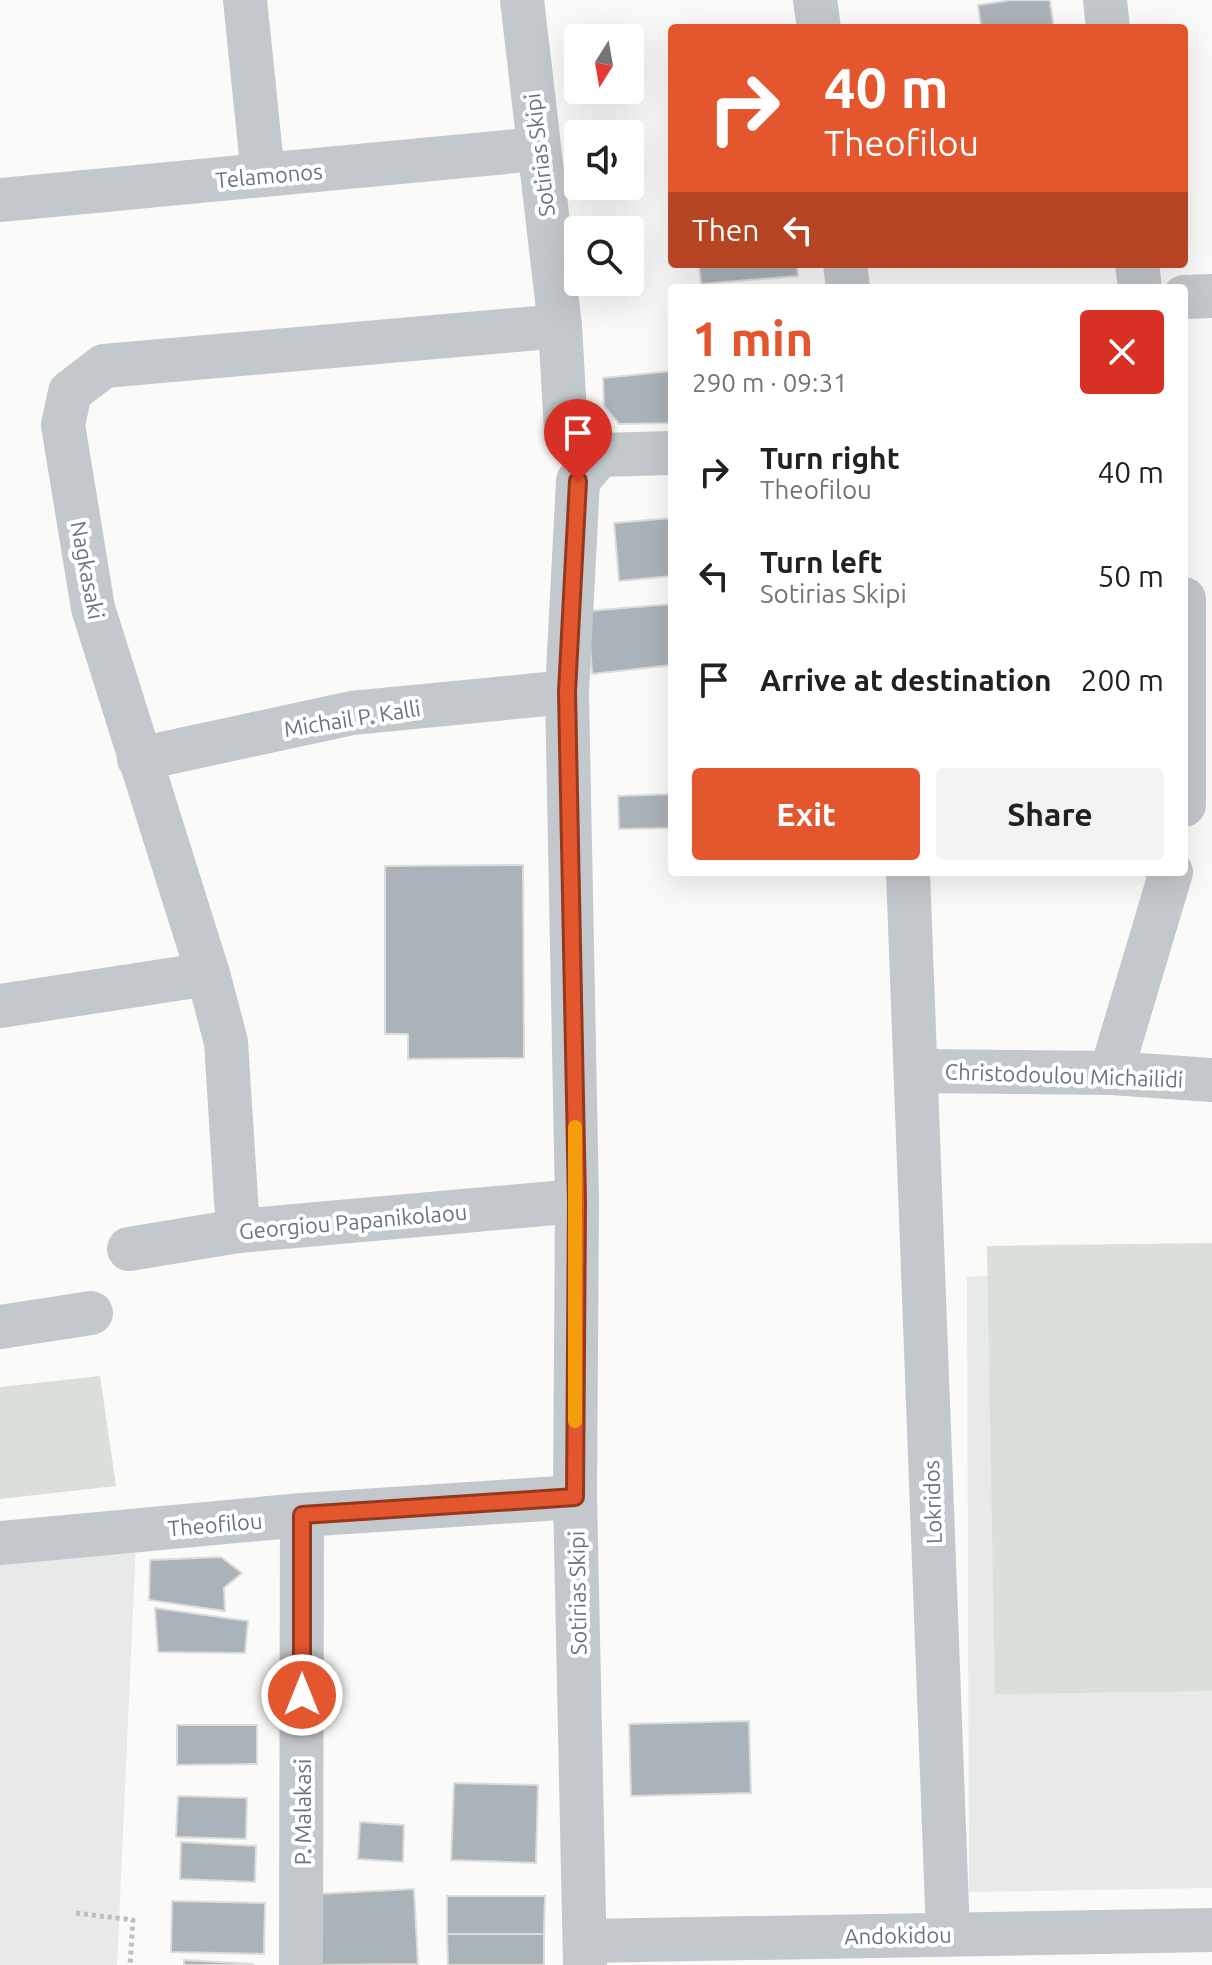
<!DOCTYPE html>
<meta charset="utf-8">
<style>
body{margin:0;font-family:Ubuntu,sans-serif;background:#f2f2f2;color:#202124;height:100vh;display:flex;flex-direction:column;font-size:30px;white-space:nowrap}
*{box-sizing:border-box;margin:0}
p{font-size:26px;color:#757577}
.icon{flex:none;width:44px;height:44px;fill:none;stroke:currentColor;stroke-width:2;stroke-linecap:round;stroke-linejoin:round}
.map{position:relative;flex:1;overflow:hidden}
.drawer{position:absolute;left:668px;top:284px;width:520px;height:592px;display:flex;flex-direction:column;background:#fff;border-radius:8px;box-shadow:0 8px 32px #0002}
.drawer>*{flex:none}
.guide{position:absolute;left:668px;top:24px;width:520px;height:244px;border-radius:8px;box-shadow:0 8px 32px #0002;background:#e4572e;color:#fff;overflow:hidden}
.needle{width:52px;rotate:191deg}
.tools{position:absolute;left:564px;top:24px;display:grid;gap:16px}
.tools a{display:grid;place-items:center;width:80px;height:80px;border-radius:8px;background:#fff;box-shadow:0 8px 32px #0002;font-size:40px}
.pin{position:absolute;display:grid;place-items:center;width:68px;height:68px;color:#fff;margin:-82px -34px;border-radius:50% 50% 50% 0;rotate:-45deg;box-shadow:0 0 8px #0007}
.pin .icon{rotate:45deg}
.me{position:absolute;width:88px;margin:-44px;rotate:0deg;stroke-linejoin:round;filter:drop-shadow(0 0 6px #0008)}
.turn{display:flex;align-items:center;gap:28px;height:168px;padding:0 24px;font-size:36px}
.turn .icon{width:104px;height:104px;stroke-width:2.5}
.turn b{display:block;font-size:56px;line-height:68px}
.then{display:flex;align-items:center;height:76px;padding:0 24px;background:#0003;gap:16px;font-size:30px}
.round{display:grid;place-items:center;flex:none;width:84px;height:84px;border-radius:8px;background:#f2f2f2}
.headline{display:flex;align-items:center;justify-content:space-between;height:136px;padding:0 24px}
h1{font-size:48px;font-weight:600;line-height:60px;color:#e4572e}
.action{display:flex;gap:16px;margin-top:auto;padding:16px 24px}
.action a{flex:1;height:92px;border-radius:8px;background:#e4572e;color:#fff;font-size:32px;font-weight:600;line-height:92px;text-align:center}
.action a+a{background:#f2f2f2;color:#202124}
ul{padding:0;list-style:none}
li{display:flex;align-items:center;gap:24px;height:104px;padding:0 24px}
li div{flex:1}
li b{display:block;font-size:30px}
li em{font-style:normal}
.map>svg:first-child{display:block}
.built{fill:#e8e9e9}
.green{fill:#dadfd7}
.building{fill:#aab3b9;stroke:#dcdcda;stroke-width:2}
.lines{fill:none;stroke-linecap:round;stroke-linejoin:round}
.path{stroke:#bbbfc2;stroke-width:5;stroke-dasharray:4 4;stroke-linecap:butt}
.minor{stroke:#c3c8cc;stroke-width:44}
.route-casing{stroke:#94391e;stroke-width:20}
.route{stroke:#e4572e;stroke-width:14}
.slow{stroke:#f59e0b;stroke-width:14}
.labels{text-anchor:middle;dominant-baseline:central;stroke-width:8;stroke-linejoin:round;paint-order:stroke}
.street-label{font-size:22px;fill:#657683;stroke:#fff}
</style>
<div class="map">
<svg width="1212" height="1965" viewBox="0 0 1212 1965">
<rect width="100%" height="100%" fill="#fafaf8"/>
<!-- built -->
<g class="built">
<polygon points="1212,1263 1212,1888 969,1892 967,1277"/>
<polygon points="136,1544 117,1965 0,1965 0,1563"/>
</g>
<!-- green -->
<g class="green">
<polygon points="1212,1243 1212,1691 995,1694 987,1246"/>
<polygon points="100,1376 116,1486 0,1499 0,1387"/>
</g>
<!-- building -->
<g class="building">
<polygon points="1011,0 1050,0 1054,28 981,28 978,5"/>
<polygon points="699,264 797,264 798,276 701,284"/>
<polygon points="672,371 672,423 619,424 604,406 603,378"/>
<polygon points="672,518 672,576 619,581 614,523"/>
<polygon points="672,604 672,665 592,674 588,611"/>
<polygon points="672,794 672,828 619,829 618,796"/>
<polygon points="523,865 524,1058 408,1059 408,1034 385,1034 385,866"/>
<polygon points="221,1557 242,1573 224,1588 225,1611 149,1600 150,1560"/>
<polygon points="155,1608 248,1621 245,1653 158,1652"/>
<polygon points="749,1721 751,1793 631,1796 629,1724"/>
<polygon points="177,1725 257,1725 257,1764 177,1765"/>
<polygon points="454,1783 538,1785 536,1863 451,1860"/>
<polygon points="178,1796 247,1798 246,1839 176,1837"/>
<polygon points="360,1822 404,1825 403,1862 358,1859"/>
<polygon points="181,1842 256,1846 255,1882 180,1879"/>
<polygon points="414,1889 418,1964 319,1965 316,1894"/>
<polygon points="447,1896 545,1896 544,1934 447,1934"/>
<polygon points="172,1901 265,1903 264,1954 171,1952"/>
<polygon points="447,1934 544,1934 544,1965 448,1965"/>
<polygon points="184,1960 253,1964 253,1965 184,1965"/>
</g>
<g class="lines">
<!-- path -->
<polyline class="path" points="76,1913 133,1920 130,1965"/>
<!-- minor -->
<g class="minor">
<polyline points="245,0 263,175"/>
<polyline points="522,0 560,326 566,431 599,455"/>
<polyline points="815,0 819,28"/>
<polyline points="1105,0 1108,28"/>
<polyline points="0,200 537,149"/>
<polyline points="845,264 848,288"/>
<polyline points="1137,264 1140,288"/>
<polyline points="1184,297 1212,296"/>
<polyline points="599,455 672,453"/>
<polyline points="1184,599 1184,805"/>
<polyline points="139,759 352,713 567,692"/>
<polyline points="908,872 948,1934"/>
<polyline points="0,1006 208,974"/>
<polyline points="916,1071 1111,1073 1212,1080"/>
<polyline points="1111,1073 1171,872"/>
<polyline points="238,1231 226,1042 208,974 93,608 63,425 70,392 104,366 560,326"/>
<polyline points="129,1249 238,1231 577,1201"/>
<polyline points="0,1327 91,1313"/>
<polyline points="0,1543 302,1515 575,1497"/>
<polyline points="585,1941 1212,1930"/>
<polyline points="301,1965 302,1515"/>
<polyline points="585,1965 575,1497 577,1201 567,692 578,481 599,455"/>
</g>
</g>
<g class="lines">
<!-- route casing -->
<g class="route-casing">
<polyline id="route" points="302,1695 302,1515 575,1497 577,1201 567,692 578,481"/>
</g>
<!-- route -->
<use href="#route" class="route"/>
<!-- slow -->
<polyline class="slow" points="575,1421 575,1127"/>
</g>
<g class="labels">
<!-- street labels -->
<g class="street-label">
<text transform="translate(539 155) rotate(-97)">Sotirias Skipi</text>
<text transform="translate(269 175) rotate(-5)">Telamonos</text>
<text transform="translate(88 570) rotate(79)">Nagkasaki</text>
<text transform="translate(352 718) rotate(-9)">Michail P. Kalli</text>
<text transform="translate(1064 1075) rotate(2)">Christodoulou Michailidi</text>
<text transform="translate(353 1221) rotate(-5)">Georgiou Papanikolaou</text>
<text transform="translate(932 1502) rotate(-92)">Lokridos</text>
<text transform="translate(215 1524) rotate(-5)">Theofilou</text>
<text transform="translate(577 1593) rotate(-91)">Sotirias Skipi</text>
<text transform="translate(302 1812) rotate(-90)">P. Malakasi</text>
<text transform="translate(898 1935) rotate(-1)">Andokidou</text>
</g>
</g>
</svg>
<div class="tools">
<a><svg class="needle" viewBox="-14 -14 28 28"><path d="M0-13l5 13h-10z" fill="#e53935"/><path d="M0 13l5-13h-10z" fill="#757577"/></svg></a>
<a><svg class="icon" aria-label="sound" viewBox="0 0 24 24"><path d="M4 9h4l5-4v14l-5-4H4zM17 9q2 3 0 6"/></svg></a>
<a><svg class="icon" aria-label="search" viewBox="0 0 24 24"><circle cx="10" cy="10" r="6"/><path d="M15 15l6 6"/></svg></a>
</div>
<div class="pin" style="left:578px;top:481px;background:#d93025"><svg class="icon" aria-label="arrive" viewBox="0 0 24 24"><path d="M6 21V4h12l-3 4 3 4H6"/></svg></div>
<svg class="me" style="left:302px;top:1695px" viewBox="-20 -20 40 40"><circle r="17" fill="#e4572e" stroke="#fff" stroke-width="3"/><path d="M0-11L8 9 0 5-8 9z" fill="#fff"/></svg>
<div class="guide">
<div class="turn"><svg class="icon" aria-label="right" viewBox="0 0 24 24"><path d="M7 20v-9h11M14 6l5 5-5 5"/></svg><div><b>40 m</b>Theofilou</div></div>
<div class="then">Then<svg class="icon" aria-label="left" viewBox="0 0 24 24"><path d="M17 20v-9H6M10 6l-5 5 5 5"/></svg></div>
</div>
<section class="drawer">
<div class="headline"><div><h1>1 min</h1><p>290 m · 09:31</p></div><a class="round" style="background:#d93025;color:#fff"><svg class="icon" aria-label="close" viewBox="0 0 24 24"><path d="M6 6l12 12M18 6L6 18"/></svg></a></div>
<ul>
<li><svg class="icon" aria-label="right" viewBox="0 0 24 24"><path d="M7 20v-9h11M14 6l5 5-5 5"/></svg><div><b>Turn right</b><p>Theofilou</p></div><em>40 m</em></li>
<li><svg class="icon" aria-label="left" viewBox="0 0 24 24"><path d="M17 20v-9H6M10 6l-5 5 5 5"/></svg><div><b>Turn left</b><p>Sotirias Skipi</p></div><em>50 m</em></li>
<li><svg class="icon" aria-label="arrive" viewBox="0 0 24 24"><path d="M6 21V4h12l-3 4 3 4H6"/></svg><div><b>Arrive at destination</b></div><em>200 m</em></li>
</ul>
<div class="action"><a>Exit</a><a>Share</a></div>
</section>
</div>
